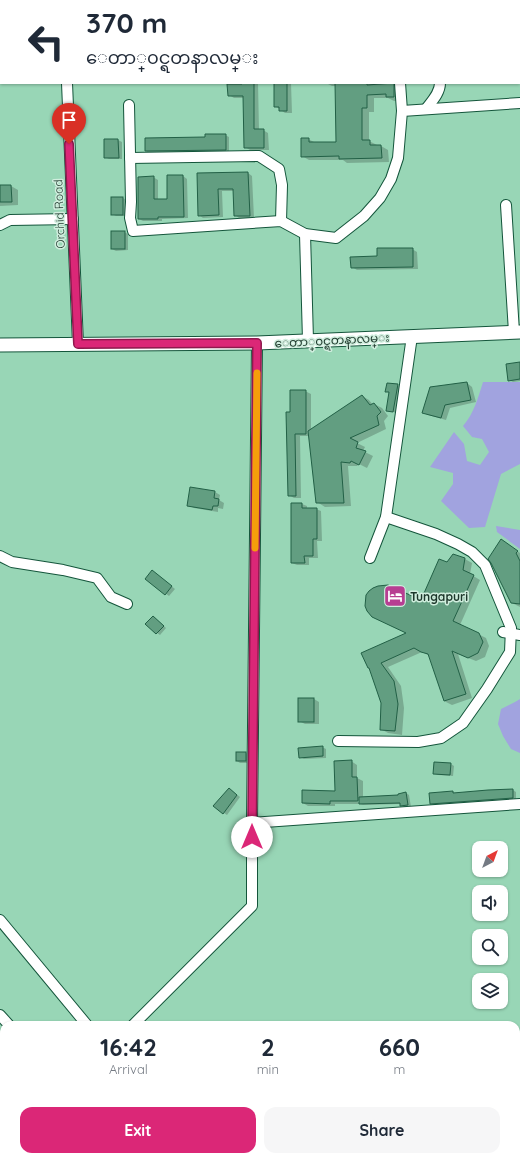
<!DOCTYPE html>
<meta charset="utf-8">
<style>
body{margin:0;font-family:Quicksand,"Noto Sans Myanmar",sans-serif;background:#f6f6f7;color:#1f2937;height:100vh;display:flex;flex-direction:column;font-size:15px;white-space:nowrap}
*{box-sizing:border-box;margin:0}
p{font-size:13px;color:#747a83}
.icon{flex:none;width:22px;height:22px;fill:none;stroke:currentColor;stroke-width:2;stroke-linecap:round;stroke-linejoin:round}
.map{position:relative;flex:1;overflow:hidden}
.side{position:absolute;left:0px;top:1021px;width:520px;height:140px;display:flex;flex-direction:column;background:#fff;border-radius:12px 12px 0 0;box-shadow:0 1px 3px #0004}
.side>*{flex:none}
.hud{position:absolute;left:0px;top:0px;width:520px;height:84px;box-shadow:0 1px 3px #0004;background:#fff;color:#1f2937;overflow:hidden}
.needle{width:26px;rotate:41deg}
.fabs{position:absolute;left:472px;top:841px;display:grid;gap:8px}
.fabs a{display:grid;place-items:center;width:36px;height:36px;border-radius:8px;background:#fff;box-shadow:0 1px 3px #0004;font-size:20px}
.pin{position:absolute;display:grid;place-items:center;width:34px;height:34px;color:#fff;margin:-41px -17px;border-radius:50% 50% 50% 0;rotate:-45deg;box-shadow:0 0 4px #0007}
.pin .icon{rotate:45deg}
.me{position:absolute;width:44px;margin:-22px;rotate:0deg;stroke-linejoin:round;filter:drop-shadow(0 0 3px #0008)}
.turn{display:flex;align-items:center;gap:14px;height:84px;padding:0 20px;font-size:18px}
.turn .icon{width:52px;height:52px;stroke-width:2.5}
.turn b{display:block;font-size:28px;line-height:34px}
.eta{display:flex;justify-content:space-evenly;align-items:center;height:68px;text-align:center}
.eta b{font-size:24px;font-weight:700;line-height:28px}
.button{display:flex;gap:8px;margin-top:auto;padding:8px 20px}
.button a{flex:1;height:46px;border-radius:12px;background:#db2777;color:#fff;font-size:16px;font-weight:700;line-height:46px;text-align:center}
.button a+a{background:#f6f6f7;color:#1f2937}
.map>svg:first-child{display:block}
.water{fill:#a1a3df}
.shadow{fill:#0003;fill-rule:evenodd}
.building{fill:#629e81;stroke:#226046}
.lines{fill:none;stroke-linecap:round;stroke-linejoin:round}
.minor-casing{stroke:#14553b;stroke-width:12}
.major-casing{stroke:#14553b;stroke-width:15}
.minor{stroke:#fff;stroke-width:10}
.major{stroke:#fff;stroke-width:13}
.route-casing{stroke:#8e194d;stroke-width:10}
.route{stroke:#db2777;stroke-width:7}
.slow{stroke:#f59e0b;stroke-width:7}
.labels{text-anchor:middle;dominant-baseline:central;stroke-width:3;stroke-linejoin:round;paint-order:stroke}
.street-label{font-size:12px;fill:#1d372b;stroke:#d0eede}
.poi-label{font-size:12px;font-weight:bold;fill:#1d372b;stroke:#d0eede;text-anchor:start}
</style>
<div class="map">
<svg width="520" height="1161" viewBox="0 0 520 1161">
<rect width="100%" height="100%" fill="#98d6b6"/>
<!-- water -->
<g class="water">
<path d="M483,382h37v82l-19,10 -16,53 -16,1 -28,-27 12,-17v-11l-23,-6 24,-35 10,12 3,17 13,4 9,-13 -7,-13 -10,-2 -9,-11c11,-13 15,-28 20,-44z"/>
<polygon points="496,526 520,530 520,549 497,532"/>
<polygon points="520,699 520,753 511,749 503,736 498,724 501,709 515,702"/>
</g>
<!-- shadow -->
<g class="shadow">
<polygon points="229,83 258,83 259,130 263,130 268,133 269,150 250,150 245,147 244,98 234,98 229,95"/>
<polygon points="275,83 291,83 292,113 285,113 275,106"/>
<polygon points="326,83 374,83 374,86 386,85 386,83 397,83 401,101 394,101 388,98 374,98 374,112 369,112 369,141 377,145 377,146 381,146 388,150 389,162 347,163 343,160 309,160 302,156 308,139 316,143 337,143 336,86 332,86"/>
<polygon points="225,135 229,137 229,151 149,153 146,151 206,138"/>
<polygon points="105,140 118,140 122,142 122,159 109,159 105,157"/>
<polygon points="248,173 252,176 254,218 239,218 235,215 234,191 222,191 223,217 203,218 199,215 198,174"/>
<polygon points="168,176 183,176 187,179 188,218 162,219 162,221 143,221 139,219 153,177 158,180 158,200 168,200"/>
<polygon points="0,186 11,186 18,190 18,205 0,206"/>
<polygon points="123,198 126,200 127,216 116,216 112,214"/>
<polygon points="124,232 128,234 128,250 116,251 112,249"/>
<polygon points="412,249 417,252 418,269 357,270 352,267 378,257"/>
<polygon points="520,363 520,381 513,382 509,380"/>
<polygon points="467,383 472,387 476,402 450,408 446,420 428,415 423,412"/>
<polygon points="388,384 398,385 401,387 396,413 390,411 390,393 386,391"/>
<polygon points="305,391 311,394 311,430 362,396 369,400 373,405 374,404 382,408 388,416 384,421 386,429 357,443 365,447 363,451 373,456 367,468 359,464 357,466 348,466 351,506 325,507 317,502 309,436 300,436 301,498 294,498 289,495 291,413"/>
<polygon points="215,492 220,495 219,500 224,503 223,509 218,508 218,512 194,508 188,505"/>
<polygon points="292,504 302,504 307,506 307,509 316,509 321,511 322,541 317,541 318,558 309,558 309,565 297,565 292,563"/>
<polygon points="509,545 520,553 520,607 512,603"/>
<polygon points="465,559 472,563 470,574 480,580 460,625 486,638 489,646 485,657 476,661 458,654 472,698 452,705 444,701 430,656 422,652 388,667 401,686 404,708 402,735 388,733 381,729 382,703 371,669 369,668 407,633 373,617 422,602 447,564"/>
<polygon points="155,573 175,589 169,596 146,579"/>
<polygon points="156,619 166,628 160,635 157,633"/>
<polygon points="314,699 319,702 319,724 305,724 299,721"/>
<polygon points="322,747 326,749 326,758 304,759 300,757"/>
<polygon points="246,753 249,755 249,763 240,763 237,761"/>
<path d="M351,761l6,4v13l6,3v16l37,-1 6,-3 3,2 2,12h-7l-3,-3 -38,1 -3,-1h-25v2h-27l-5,-3 33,-11zM354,798l6,3v2l-7,-4z"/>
<polygon points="451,764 454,766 453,776 438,775 434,773"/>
<polygon points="513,790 516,792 516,799 434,805 431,803 453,792 456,794"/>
<polygon points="232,791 240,797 227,815 224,813"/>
<polygon points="0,1063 4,1068 4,1081 0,1077"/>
</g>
<!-- building -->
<g class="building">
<polygon points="242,83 254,83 254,129 264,129 264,148 244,148 243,96 228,96 227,84 242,84"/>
<polygon points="274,83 287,83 287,111 279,111 279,107 274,107"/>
<polygon points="335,83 367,83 367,85 394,83 394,97 386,97 386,94 367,95 367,108 362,108 362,140 370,140 370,145 381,145 382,158 339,159 339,156 301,157 301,138 309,138 309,142 336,142"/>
<polygon points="205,134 226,134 226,150 145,151 145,138 205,137"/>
<polygon points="104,139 118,139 119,158 104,158"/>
<polygon points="248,172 250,216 234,216 233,189 218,189 219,215 198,216 197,173"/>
<polygon points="167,175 183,175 184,217 158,217 158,219 138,219 138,177 154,176 154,199 167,199"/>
<polygon points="0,185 11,185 12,202 0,202"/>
<rect x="111" y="197" width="12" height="18"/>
<rect x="111" y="231" width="14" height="18"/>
<polygon points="377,248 413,248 413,267 351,268 350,257 377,256"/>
<polygon points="520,362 520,379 508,381 506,364"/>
<polygon points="467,382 471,400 445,405 441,418 422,413 430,387"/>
<polygon points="387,383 398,384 393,412 386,411 389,392 385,392"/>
<polygon points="290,390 306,390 306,434 295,434 296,496 288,496 286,412 290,412"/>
<polygon points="362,395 370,405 374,403 381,412 377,416 379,425 350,438 358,442 356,448 366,451 359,465 351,461 350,463 341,462 344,503 316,503 308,431"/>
<polygon points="190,487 215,491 214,498 219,499 218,506 213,506 212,510 187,506"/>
<polygon points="291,503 302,503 302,508 317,508 317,539 313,539 313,556 304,556 305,563 291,563"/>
<polygon points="501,539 518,551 516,553 520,561 520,604 511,603 491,563 488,559"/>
<polygon points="453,554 465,558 463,570 474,575 453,621 479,633 483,642 478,653 468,658 452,651 466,694 444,701 428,654 421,652 414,648 381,663 394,681 398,704 395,731 380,730 381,703 369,668 368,668 361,653 406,633 372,617 367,611 365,606 366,595 369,591 373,588 378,586 388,585 421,600 439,559 447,562"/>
<polygon points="152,570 172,586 165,595 145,579"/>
<polygon points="153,616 164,626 156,634 145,624"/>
<rect x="298" y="698" width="16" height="24"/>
<polygon points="323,746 323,756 299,758 298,748"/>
<rect x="236" y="752" width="10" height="9"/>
<polygon points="352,760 352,777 357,777 358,801 330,801 330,804 302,803 302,790 335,791 334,761"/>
<polygon points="434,762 451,763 450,775 433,774"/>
<polygon points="229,788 237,795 223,814 213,806"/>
<polygon points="513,789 513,798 430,804 429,793 453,791 453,793 488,790"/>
<polygon points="406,792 408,805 400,806 400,803 359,804 359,797 398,795 398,794"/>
</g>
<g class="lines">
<!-- minor casing -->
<g class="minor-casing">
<g id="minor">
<polyline points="63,0 63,1"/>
<polyline points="67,83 78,344"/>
<polyline points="400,83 402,111"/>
<polyline points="129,105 131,202 130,218 133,231 281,221 305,234 336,238 364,216 380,198 391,179 398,158 402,111 520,103"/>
<path d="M426,109c6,-8 14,-16 14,-26"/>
<polyline points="130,158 259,156 279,169 282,185 281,221"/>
<polyline points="506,205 514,332"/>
<polyline points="0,225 10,220 73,219"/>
<polyline points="305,234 308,340"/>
<polyline points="0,556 12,562 63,570 97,578 111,597 127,604"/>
<polyline points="370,558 386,517 412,336"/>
<polyline points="503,632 520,635"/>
<polyline points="338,741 418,742 441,738 463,723 487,689 510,652 511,628 485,565 472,552 458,544 436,534 386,517"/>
<polyline points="252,823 520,804"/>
<polyline points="0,920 87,1025"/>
<polyline points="0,1015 9,1025"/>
<polyline points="133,1025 252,906 252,823 257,343"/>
<polyline points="516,1071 520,1063"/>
<polyline points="0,1149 4,1146"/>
<polyline points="198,1157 202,1161"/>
<polyline points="81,1161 86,1157"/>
<polyline points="387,1161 392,1157"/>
</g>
</g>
<!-- major casing -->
<g class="major-casing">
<g id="major">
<polyline points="0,345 257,343 520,332"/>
<polyline points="516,1137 520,1134"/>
<polyline points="476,1161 483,1157"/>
</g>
</g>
<!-- minor -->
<use href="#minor" class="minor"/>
<!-- major -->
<use href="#major" class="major"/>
</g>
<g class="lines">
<!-- route casing -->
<g class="route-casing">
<polyline id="route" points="69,144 78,344 257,343 252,837"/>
</g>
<!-- route -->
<use href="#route" class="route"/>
<!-- slow -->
<polyline class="slow" points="255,548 257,373"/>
</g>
<!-- icons -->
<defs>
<g id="hotel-square" transform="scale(1.15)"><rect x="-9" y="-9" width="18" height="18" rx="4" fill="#b73e92" stroke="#d0eede"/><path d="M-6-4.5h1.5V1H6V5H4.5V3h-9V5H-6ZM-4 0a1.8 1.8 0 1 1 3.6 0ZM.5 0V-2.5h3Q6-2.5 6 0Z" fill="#fff"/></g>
</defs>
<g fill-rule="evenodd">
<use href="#hotel-square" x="395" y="596"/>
</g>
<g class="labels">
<!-- street labels -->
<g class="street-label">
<text transform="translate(59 214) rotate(-92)">Orchid Road</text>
<text transform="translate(332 340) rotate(-3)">ေတာ္၀င္ရတနာလမ္း</text>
</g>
<!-- poi labels -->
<g class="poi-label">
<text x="410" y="596">Tungapuri</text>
</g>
</g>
</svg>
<div class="fabs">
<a><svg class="needle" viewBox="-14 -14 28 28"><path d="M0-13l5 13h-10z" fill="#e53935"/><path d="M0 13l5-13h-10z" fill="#747a83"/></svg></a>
<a><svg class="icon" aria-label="sound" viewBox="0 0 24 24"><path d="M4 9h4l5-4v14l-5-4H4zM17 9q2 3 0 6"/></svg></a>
<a><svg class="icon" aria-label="search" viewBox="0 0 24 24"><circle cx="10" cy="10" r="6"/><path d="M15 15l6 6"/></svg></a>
<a><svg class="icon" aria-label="layers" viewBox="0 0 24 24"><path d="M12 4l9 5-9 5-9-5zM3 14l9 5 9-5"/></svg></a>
</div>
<div class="pin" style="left:69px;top:144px;background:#d93025"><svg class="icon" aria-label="arrive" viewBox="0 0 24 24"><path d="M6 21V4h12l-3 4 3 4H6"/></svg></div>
<svg class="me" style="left:252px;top:837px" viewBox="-20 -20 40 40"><circle r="19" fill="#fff"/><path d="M0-13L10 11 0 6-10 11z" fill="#db2777"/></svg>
<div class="hud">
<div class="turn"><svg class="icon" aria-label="left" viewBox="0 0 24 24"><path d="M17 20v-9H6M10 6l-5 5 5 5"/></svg><div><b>370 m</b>ေတာ္၀င္ရတနာလမ္း</div></div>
</div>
<section class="side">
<div class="eta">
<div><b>16:42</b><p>Arrival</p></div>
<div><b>2</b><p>min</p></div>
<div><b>660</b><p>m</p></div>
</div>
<div class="button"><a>Exit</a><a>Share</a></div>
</section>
</div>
